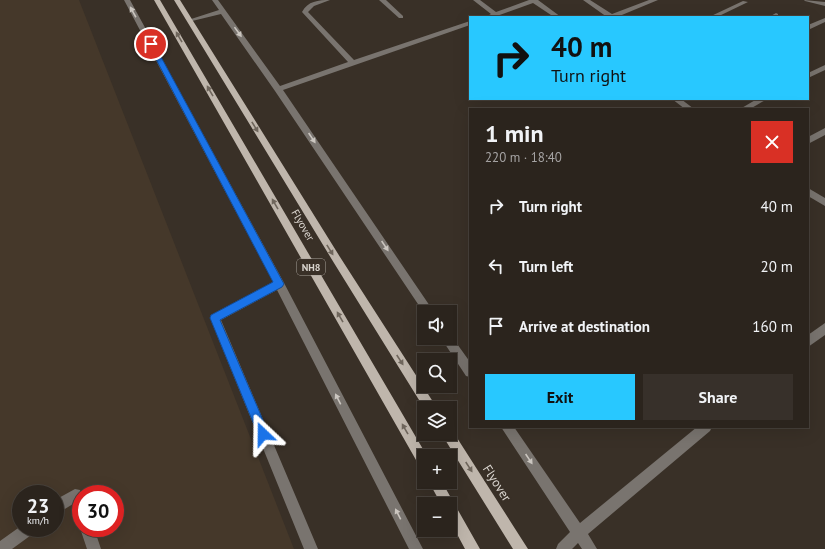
<!DOCTYPE html>
<meta charset="utf-8">
<style>
body{margin:0;font-family:"PT Sans",sans-serif;background:#37302a;color:#f1f3f6;height:100vh;display:flex;flex-direction:column;font-size:15px;white-space:nowrap}
*{box-sizing:border-box;margin:0}
p{font-size:13px;color:#a6a4a4}
.icon{flex:none;width:22px;height:22px;fill:none;stroke:currentColor;stroke-width:2;stroke-linecap:round;stroke-linejoin:round}
.map{position:relative;flex:1;overflow:hidden}
.panel{position:absolute;left:469px;top:108px;width:340px;height:320px;display:flex;flex-direction:column;background:#2b241d;border-radius:0px;box-shadow:0 4px 16px #0002,0 0 0 1px #47413b}
.panel>*{flex:none}
.banner{position:absolute;left:469px;top:16px;width:340px;height:84px;border-radius:0px;box-shadow:0 4px 16px #0002,0 0 0 1px #47413b;background:#28c8ff;color:#111;overflow:hidden}
.buttons{position:absolute;left:417px;top:305px;display:grid;gap:8px}
.buttons a{display:grid;place-items:center;width:40px;height:40px;border-radius:0px;background:#2b241d;box-shadow:0 4px 16px #0002,0 0 0 1px #47413b;font-size:20px}
.speed{position:absolute;left:12px;top:485px;display:flex;gap:8px;font-size:20px;font-weight:700;text-align:center}
.speed>*{display:grid;place-content:center;width:52px;height:52px;border-radius:50%;background:#2b241d;box-shadow:0 4px 16px #0002,0 0 0 1px #47413b;line-height:1}
.speed small{font-size:10px;font-weight:400}
.speed .limit{border:6px solid #d22;background:#fff;color:#111}
.pin{position:absolute;display:grid;place-items:center;width:34px;height:34px;color:#fff;margin:-17px;border:2px solid #fff;border-radius:50%;box-shadow:0 1px 4px #0007}
.me{position:absolute;width:44px;margin:-22px;rotate:337deg;stroke-linejoin:round;filter:drop-shadow(0 0 3px #0008)}
.turn{display:flex;align-items:center;gap:14px;height:84px;padding:0 16px;font-size:18px}
.turn .icon{width:52px;height:52px;stroke-width:2.5}
.turn b{display:block;font-size:28px;line-height:34px}
.round{display:grid;place-items:center;flex:none;width:42px;height:42px;border-radius:0px;background:#37302a}
.headline{display:flex;align-items:center;justify-content:space-between;height:68px;padding:0 16px}
h1{font-size:24px;font-weight:800;line-height:30px}
.action{display:flex;gap:8px;margin-top:auto;padding:8px 16px}
.action a{flex:1;height:46px;border-radius:0px;background:#28c8ff;color:#111;font-size:16px;font-weight:800;line-height:46px;text-align:center}
.action a+a{background:#37302a;color:#f1f3f6}
ul{padding:0;list-style:none}
li{display:flex;align-items:center;gap:12px;height:60px;padding:0 16px}
li div{flex:1}
li b{display:block;font-size:15px}
li em{font-style:normal}
.map>svg:first-child{display:block}
.built{fill:#45382a;fill-rule:evenodd}
.lines{fill:none;stroke-linecap:round;stroke-linejoin:round}
.minor{fill:#79746f;fill-rule:evenodd}
.major{fill:#bfb6ac;fill-rule:evenodd}
.oneway{fill:#cbc6c0}
.oneway2{fill:#6f665c}
.route{fill:#1a73e8;stroke:#114b97}
.labels{text-anchor:middle;dominant-baseline:central;stroke-width:4;stroke-linejoin:round;paint-order:stroke}
.shield{fill:#393027;stroke:#a9a39c;stroke-width:1}
.shield-label{font-size:10px;font-weight:bold;fill:#d9d4ce}
.street-label{font-size:11px;fill:#d9d4ce;stroke:#393027}
.near-street-label{font-size:13px;fill:#d9d4ce;stroke:#393027}
</style>
<div class="map">
<svg width="825" height="549" viewBox="0 0 825 549">
<rect width="100%" height="100%" fill="#393027"/>
<!-- built -->
<path class="built" d="M0,0h79l215,549h-294zM21,494h34v34h-34zM81,494h34v34h-34z"/>
<g class="lines">
<!-- minor -->
<g class="minor">
<polygon points="124,0 130,0 283,281 423,549 409,549 277,290 221,320 318,549 304,549 210,318 211,315 273,282"/>
<path d="M212,0h6l62,86 68,-24 -46,-50c6,-11 16,-12 28,-12l-16,6 -6,6 46,48 116,-39v4l-187,65 151,222h-10v1l-149,-222 -54,-77 -33,8v-2l31,-10z"/>
<polygon points="379,0 386,0 403,16 403,18 399,18"/>
<polygon points="473,0 480,0 496,12 529,0 538,0 561,17 554,17 533,3 494,17 485,17 491,14"/>
<polygon points="583,0 590,0 612,14 649,0 658,0 617,17 607,17"/>
<polygon points="804,0 825,2 825,6 805,1"/>
<polygon points="743,1 748,2 717,17 709,17"/>
<polygon points="776,13 778,14 778,16 769,17"/>
<polygon points="825,18 825,22 808,30 808,25"/>
<polygon points="825,65 825,70 808,78 808,73"/>
<polygon points="672,99 681,99 694,109 685,109"/>
<polygon points="757,99 767,99 750,109 740,109"/>
<polygon points="825,128 825,135 808,144 808,137"/>
<polygon points="808,188 825,198 825,206 808,196"/>
<polygon points="825,323 825,335 808,347 808,335"/>
<polygon points="450,334 470,362 470,377 466,376 443,341 442,338 450,338"/>
<polygon points="501,427 514,427 580,523 697,427 712,427 710,431 588,534 597,549 582,549 578,543 572,549 556,549 558,544 570,532"/>
<polygon points="75,489 80,490 81,494 81,514 76,512 73,504 55,515 55,500"/>
<polygon points="21,526 21,528 36,528 34,533 12,549 0,549 0,541"/>
<polygon points="81,526 81,528 94,528 101,549 87,549 80,528"/>
</g>
<!-- major -->
<g class="major">
<polygon points="154,0 160,0 427,456 424,456 424,469 420,467"/>
<polygon points="174,0 180,0 340,257 437,408 424,408 334,263"/>
<polygon points="450,429 452,430 528,549 513,549 444,438 442,434 450,434"/>
<polygon points="429,482 442,482 480,549 465,549 450,521 450,504 441,504"/>
</g>
</g>
<!-- one-way arrows -->
<defs><path id="oneway-solid" d="M-6-.8H1V-3.2L6.5 0L1 3.2V.8H-6Z"/></defs>
<g class="oneway">
<use href="#oneway-solid" transform="translate(133 12) rotate(-119)"/>
<use href="#oneway-solid" transform="translate(238 32) rotate(54)"/>
<use href="#oneway-solid" transform="translate(312 138) rotate(56)"/>
<use href="#oneway-solid" transform="translate(385 246) rotate(56)"/>
<use href="#oneway-solid" transform="translate(338 399) rotate(-117)"/>
<use href="#oneway-solid" transform="translate(529 459) rotate(56)"/>
<use href="#oneway-solid" transform="translate(398 514) rotate(-117)"/>
</g>
<g class="oneway2">
<use href="#oneway-solid" transform="translate(179 37) rotate(-120)"/>
<use href="#oneway-solid" transform="translate(210 91) rotate(-120)"/>
<use href="#oneway-solid" transform="translate(255 127) rotate(58)"/>
<use href="#oneway-solid" transform="translate(275 204) rotate(-120)"/>
<use href="#oneway-solid" transform="translate(330 250) rotate(58)"/>
<use href="#oneway-solid" transform="translate(340 317) rotate(-120)"/>
<use href="#oneway-solid" transform="translate(400 360) rotate(57)"/>
<use href="#oneway-solid" transform="translate(405 429) rotate(-120)"/>
<use href="#oneway-solid" transform="translate(469 467) rotate(57)"/>
</g>
<!-- route -->
<polygon class="route" points="149,43 154,44 284,284 282,287 220,320 269,434 267,437 263,439 259,437 210,318 211,315 273,282 148,44"/>
<g class="labels">
<!-- shield labels -->
<rect class="shield" x="297" y="259" width="28" height="16" rx="3"/>
<g class="shield-label">
<text x="311" y="267">NH8</text>
</g>
<!-- street labels -->
<g class="street-label">
<text transform="translate(303 225) rotate(60)">Flyover</text>
</g>
<!-- near-street labels -->
<g class="near-street-label">
<text transform="translate(497 483) rotate(57)">Flyover</text>
</g>
</g>
</svg>
<div class="buttons">
<a><svg class="icon" aria-label="sound" viewBox="0 0 24 24"><path d="M4 9h4l5-4v14l-5-4H4zM17 9q2 3 0 6"/></svg></a>
<a><svg class="icon" aria-label="search" viewBox="0 0 24 24"><circle cx="10" cy="10" r="6"/><path d="M15 15l6 6"/></svg></a>
<a><svg class="icon" aria-label="layers" viewBox="0 0 24 24"><path d="M12 4l9 5-9 5-9-5zM3 14l9 5 9-5"/></svg></a>
<a>+</a>
<a>−</a>
</div>
<div class="speed"><div>23<small>km/h</small></div><div class="limit">30</div></div>
<div class="pin" style="left:151px;top:44px;background:#d93025"><svg class="icon" aria-label="arrive" viewBox="0 0 24 24"><path d="M6 21V4h12l-3 4 3 4H6"/></svg></div>
<svg class="me" style="left:263px;top:434px" viewBox="-20 -20 40 40"><path d="M0-17L14 15 0 8-14 15z" fill="#1a73e8" stroke="#fff" stroke-width="4"/></svg>
<div class="banner">
<div class="turn"><svg class="icon" aria-label="right" viewBox="0 0 24 24"><path d="M7 20v-9h11M14 6l5 5-5 5"/></svg><div><b>40 m</b>Turn right</div></div>
</div>
<section class="panel">
<div class="headline"><div><h1>1 min</h1><p>220 m · 18:40</p></div><a class="round" style="background:#d93025;color:#fff"><svg class="icon" aria-label="close" viewBox="0 0 24 24"><path d="M6 6l12 12M18 6L6 18"/></svg></a></div>
<ul>
<li><svg class="icon" aria-label="right" viewBox="0 0 24 24"><path d="M7 20v-9h11M14 6l5 5-5 5"/></svg><div><b>Turn right</b></div><em>40 m</em></li>
<li><svg class="icon" aria-label="left" viewBox="0 0 24 24"><path d="M17 20v-9H6M10 6l-5 5 5 5"/></svg><div><b>Turn left</b></div><em>20 m</em></li>
<li><svg class="icon" aria-label="arrive" viewBox="0 0 24 24"><path d="M6 21V4h12l-3 4 3 4H6"/></svg><div><b>Arrive at destination</b></div><em>160 m</em></li>
</ul>
<div class="action"><a>Exit</a><a>Share</a></div>
</section>
</div>
